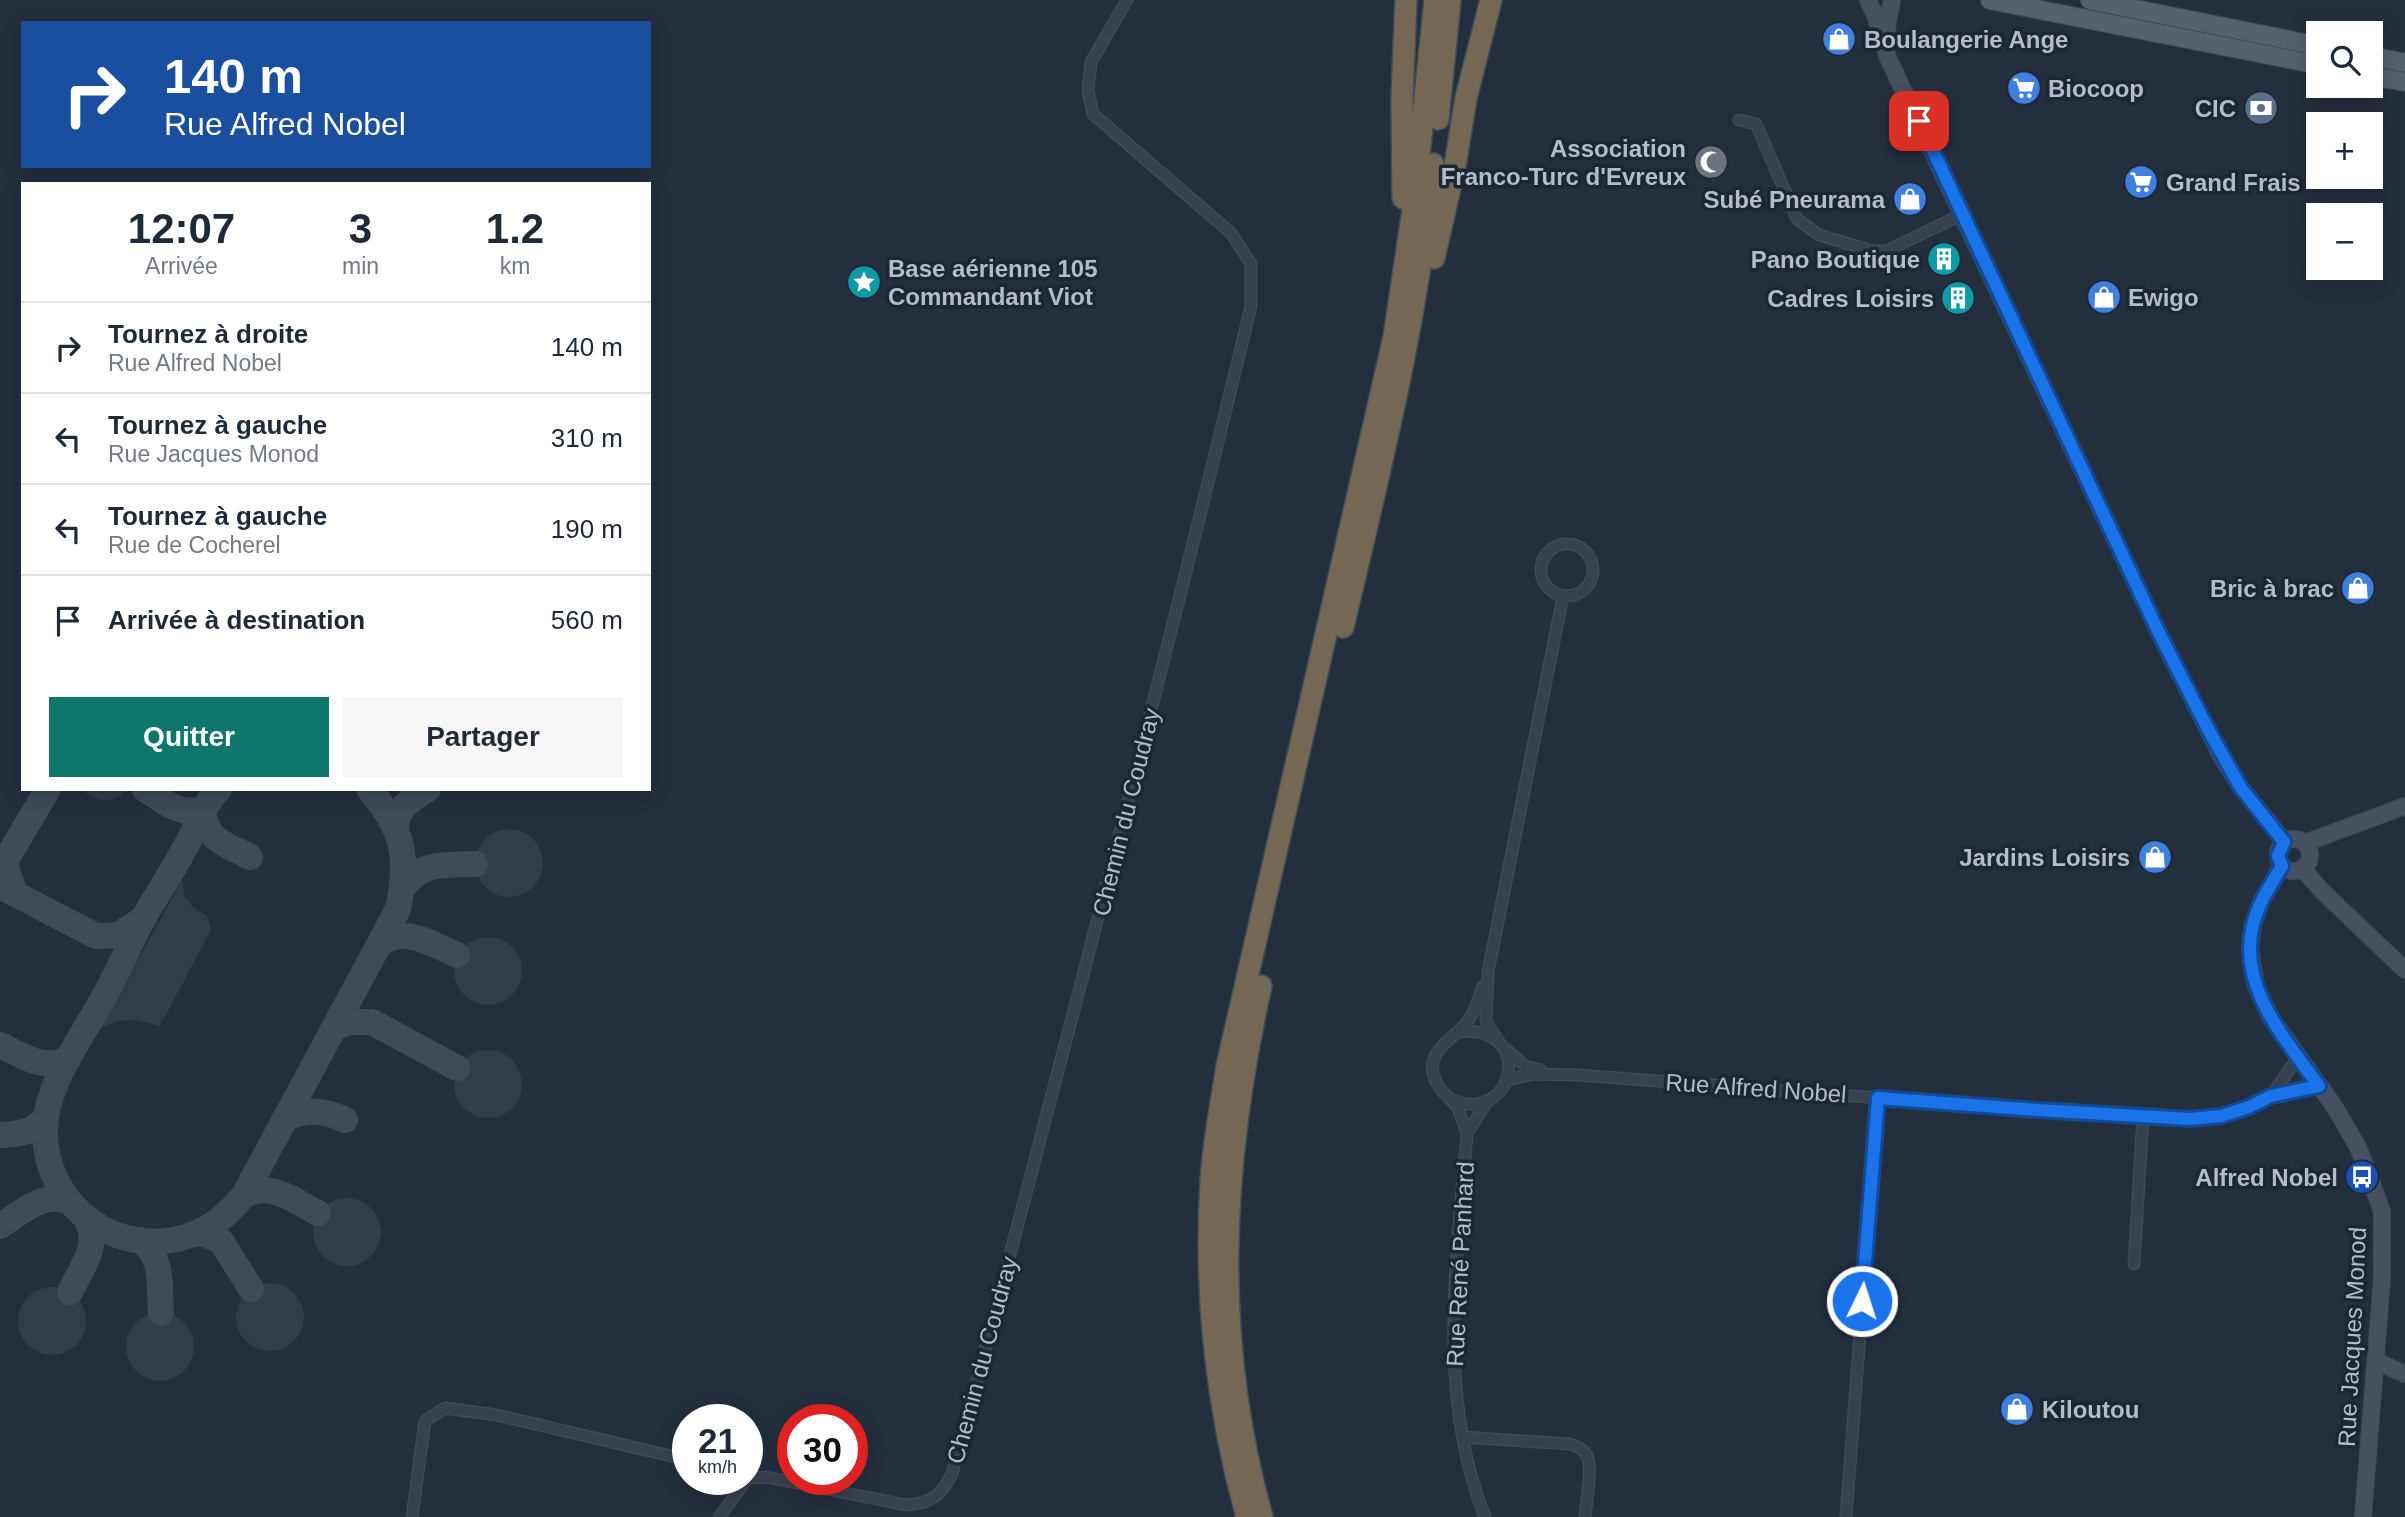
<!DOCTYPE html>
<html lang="fr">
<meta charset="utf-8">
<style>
body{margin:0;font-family:Helvetica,sans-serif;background:#f6f6f7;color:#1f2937;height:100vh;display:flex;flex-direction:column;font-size:26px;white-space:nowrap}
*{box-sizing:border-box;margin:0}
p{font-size:23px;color:#747a83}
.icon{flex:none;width:38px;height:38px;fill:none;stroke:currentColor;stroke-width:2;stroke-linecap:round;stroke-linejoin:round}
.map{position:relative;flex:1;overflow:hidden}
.side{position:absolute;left:21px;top:182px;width:630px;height:609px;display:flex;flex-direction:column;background:#fff;border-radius:0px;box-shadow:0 4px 18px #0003}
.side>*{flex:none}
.top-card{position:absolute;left:21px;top:21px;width:630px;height:147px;border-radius:0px;box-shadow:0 4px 18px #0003;background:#1a4fa0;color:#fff;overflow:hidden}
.controls{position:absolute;left:2306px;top:21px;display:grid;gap:14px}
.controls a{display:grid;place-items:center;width:77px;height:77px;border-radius:0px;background:#fff;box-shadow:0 4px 18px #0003;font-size:35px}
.speed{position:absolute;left:672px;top:1404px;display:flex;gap:14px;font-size:35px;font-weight:700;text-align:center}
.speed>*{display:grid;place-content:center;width:91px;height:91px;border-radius:50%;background:#fff;box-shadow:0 4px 18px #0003;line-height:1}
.speed small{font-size:18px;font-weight:400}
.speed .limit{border:10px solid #d22;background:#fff;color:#111}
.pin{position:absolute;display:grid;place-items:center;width:60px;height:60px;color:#fff;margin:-30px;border-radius:14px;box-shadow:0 4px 10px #0006}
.me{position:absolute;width:77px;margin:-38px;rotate:4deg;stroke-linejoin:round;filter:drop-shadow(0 0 5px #0008)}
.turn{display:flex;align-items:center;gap:24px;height:147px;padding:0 28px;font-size:32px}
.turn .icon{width:91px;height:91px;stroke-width:2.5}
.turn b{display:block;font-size:49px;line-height:60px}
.eta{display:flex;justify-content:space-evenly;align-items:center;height:119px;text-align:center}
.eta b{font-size:42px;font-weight:700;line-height:49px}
.primary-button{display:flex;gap:14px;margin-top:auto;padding:14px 28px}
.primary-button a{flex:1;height:80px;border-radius:0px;background:#0f766e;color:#fff;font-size:28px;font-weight:700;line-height:80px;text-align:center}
.primary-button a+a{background:#f6f6f7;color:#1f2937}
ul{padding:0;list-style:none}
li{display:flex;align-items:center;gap:21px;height:91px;padding:0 28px;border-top:2px solid #e0e1e3}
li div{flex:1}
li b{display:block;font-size:26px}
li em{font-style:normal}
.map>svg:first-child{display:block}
.airport{fill:#323c4b}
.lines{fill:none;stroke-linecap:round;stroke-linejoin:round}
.taxiway{stroke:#3f4a5a;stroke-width:26}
.street-casing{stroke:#414a57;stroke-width:13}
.secondary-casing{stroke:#414a57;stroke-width:18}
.primary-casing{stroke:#414a57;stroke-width:20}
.highway-casing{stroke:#434c59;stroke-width:24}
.street{stroke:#38414e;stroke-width:10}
.secondary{stroke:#465061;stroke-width:16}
.primary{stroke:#56606e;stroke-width:18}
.highway{stroke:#746855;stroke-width:21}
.route-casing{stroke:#114b97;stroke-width:18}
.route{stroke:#1a73e8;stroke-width:12}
.labels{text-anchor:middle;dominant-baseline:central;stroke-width:7;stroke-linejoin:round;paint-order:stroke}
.poi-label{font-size:24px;font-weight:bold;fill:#b4bcc9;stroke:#1d2633;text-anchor:end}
.street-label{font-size:24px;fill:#b4bcc9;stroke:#1d2633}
</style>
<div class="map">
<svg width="2405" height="1517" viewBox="0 0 2405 1517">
<rect width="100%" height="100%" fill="#242f3e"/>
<!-- airport -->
<g class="airport">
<polygon points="80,789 130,789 114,799 103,800 92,797"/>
<circle cx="509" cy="863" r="34"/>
<polygon points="182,880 184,896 194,908 207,916 211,930 160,1026 137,1020 119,1021 101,1027"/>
<circle cx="488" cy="971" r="34"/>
<circle cx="488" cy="1084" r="34"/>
<circle cx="347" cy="1232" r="34"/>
<circle cx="270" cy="1317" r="34"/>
<circle cx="52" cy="1321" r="34"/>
<circle cx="160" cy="1347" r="34"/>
</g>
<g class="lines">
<!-- taxiway -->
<g class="taxiway">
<path d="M145,789c20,13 34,27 58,20 2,32 23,35 47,48"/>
<path d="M219,789c-16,16 -21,36 -32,55 -13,25 -29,49 -43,73 -14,25 -24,51 -38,76 -21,40 -59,88 -61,134 -3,79 75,136 149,107 19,-7 37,-23 50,-39l154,-286c11,-52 6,-79 -29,-120"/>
<path d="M396,829c0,-22 15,-29 32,-40"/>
<polyline points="0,886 96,936 118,935 143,919"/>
<path d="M402,889c20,-29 42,-23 73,-25"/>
<polyline points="15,894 6,868 7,858 48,789"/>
<path d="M381,943c25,-17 51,1 76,12"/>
<polyline points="336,1027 349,1022 372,1022 457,1068"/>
<path d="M0,1045c23,11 43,26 68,14"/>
<path d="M288,1117c21,-8 37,-7 57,3"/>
<path d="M0,1135c20,-1 31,-2 46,-17"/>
<path d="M244,1195c27,-14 50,6 74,18"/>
<path d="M0,1226c21,-13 44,-36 70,-24"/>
<polyline points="195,1234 205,1234 221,1241 251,1289"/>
<path d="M140,1240c24,17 19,46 21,73"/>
<path d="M70,1292c12,-26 31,-46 16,-74"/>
</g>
<!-- street casing -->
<g class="street-casing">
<g id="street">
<polyline points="1739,120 1756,124 1797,219 1819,235 1873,251 1886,251 1963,214"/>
<circle cx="1567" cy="570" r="26"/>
<path d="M1456,1033c27,-7 58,9 52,40 -5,34 -50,43 -69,14 -21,-34 13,-45 29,-66 7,-10 11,-23 15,-35"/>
<polyline points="1498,1040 1486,1022 1488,972 1563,596"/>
<polyline points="1507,1050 1525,1066 1540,1070"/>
<polyline points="1507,1080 1534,1074 1578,1075 2038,1110 2190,1119 2221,1116 2249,1107 2271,1096 2319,1086"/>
<polyline points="2271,1096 2298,1057"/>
<path d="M1449,1098l9,10 9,25c-10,127 -31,261 18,384"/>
<polyline points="1467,1133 1487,1102"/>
<polyline points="2134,1264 2143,1117"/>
<path d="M1463,1437l106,7c7,2 14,4 18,12 6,12 -1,47 -2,61"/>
<path d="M747,1478l20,-1 139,28c25,-2 34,-8 46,-31 103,-389 205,-777 299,-1168v-42l-20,-31 -138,-119 -5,-24 3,-28 36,-62"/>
<polyline points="412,1517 425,1421 445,1408 497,1415 688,1460"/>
<polyline points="719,1517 747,1479"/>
<polyline points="1846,1517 1878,1098"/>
</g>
</g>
<!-- secondary casing -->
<g class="secondary-casing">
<g id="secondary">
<polyline points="1868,0 1875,15 1888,58 2159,633 2221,756 2241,788 2285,842"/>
<polyline points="1888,41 1887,27 1892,0"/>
<circle cx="2294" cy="855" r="16"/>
<polyline points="2305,843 2405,806"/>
<polyline points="2282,866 2262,900 2253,925 2250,950 2256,986 2271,1018 2334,1106 2358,1147 2382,1211 2382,1278 2363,1517"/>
<polyline points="2303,869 2321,890 2405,970"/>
<polyline points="2376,1361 2405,1374"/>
</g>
</g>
<!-- primary casing -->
<g class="primary-casing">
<g id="primary">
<polyline points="1990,0 2319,65"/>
<polyline points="2090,0 2319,46"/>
<polyline points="2371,56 2405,63"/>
<polyline points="2371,76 2405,82"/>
</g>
</g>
<!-- highway casing -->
<g class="highway-casing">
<g id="highway">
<polyline points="1438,119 1450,0"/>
<polyline points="1403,198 1402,98 1406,0"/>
<polyline points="1434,258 1455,166 1466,98 1491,0"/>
<path d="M1343,627c36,-153 75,-306 90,-463"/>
<path d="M1261,986c-40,180 -49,351 1,531"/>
<path d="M1247,1517c-30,-107 -43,-223 -36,-334 2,-39 10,-78 16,-117l167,-729 20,-134 21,-203"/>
</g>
</g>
<!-- street -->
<use href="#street" class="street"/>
<!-- secondary -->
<use href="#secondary" class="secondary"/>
<!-- primary -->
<use href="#primary" class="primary"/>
<!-- highway -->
<use href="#highway" class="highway"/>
</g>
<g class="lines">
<!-- route casing -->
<g class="route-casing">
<path id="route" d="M1862,1301l16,-203 160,12 152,9 31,-3 28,-9 22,-11 48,-10c-33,-46 -82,-100 -66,-161 5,-22 18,-40 29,-59l-4,-10 6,-14 -43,-54 -32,-57 -50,-98 -240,-512"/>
</g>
<!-- route -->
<use href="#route" class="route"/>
</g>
<!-- icons -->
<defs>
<g id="shop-disc" transform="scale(1.75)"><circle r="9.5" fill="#3f7fe0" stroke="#1d2633"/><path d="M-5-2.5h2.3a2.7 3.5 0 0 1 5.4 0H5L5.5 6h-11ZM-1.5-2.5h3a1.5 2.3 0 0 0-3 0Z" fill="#fff"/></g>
<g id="supermarket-disc" transform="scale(1.75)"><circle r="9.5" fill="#3f7fe0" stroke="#1d2633"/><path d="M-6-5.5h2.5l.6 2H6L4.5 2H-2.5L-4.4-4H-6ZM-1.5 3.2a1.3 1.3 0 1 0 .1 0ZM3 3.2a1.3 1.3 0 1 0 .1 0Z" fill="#fff"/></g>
<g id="bank-disc" transform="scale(1.75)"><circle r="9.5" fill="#5c6f8a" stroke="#1d2633"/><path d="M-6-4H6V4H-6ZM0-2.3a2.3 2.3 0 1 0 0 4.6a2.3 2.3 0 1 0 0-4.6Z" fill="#fff"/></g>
<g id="mosque-disc" transform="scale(1.75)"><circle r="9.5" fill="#6b7280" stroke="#1d2633"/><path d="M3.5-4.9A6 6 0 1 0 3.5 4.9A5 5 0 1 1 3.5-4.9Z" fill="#fff"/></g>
<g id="building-disc" transform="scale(1.75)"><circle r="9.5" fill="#0f9aa8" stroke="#1d2633"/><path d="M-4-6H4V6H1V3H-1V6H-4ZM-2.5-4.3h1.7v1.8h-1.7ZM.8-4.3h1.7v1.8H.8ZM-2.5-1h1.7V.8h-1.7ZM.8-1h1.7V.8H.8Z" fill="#fff"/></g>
<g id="sight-disc" transform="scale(1.75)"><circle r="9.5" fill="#0f9aa8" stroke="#1d2633"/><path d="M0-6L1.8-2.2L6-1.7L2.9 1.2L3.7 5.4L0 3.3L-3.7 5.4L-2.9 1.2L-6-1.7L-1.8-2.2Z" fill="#fff"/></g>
<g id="bus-disc" transform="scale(1.75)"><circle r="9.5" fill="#1a4fb4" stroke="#1d2633"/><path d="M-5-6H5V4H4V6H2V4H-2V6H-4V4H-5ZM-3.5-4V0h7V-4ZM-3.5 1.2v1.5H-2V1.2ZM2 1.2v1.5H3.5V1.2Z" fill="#fff"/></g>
</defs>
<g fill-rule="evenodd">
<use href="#shop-disc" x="1839" y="39"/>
<use href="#supermarket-disc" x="2024" y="88"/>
<use href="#bank-disc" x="2261" y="108"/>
<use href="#mosque-disc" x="1711" y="162"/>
<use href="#supermarket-disc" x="2141" y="182"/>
<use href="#shop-disc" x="1910" y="199"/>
<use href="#building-disc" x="1944" y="259"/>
<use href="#sight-disc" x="864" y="282"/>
<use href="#shop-disc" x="2104" y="297"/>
<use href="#building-disc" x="1958" y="298"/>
<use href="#shop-disc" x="2358" y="588"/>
<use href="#shop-disc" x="2155" y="857"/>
<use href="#bus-disc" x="2362" y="1177"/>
<use href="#shop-disc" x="2017" y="1409"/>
</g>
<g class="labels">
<!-- poi labels -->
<g class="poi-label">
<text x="1864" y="39" text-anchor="start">Boulangerie Ange</text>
<text x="2048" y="88" text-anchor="start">Biocoop</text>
<text x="2236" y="108">CIC</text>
<text x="1686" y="148">Association<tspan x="1686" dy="28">Franco-Turc d'Evreux</tspan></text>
<text x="2166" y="182" text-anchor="start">Grand Frais</text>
<text x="1885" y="199">Subé Pneurama</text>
<text x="1920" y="259">Pano Boutique</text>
<text x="888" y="268" text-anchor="start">Base aérienne 105<tspan x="888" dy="28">Commandant Viot</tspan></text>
<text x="2128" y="297" text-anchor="start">Ewigo</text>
<text x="1934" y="298">Cadres Loisirs</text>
<text x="2334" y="588">Bric à brac</text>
<text x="2130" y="857">Jardins Loisirs</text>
<text x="2338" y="1177">Alfred Nobel</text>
<text x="2042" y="1409" text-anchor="start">Kiloutou</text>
</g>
<!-- street labels -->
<g class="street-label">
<text transform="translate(1126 812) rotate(-76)">Chemin du Coudray</text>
<text transform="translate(1756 1088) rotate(4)">Rue Alfred Nobel</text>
<text transform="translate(1460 1264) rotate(-87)">Rue René Panhard</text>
<text transform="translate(2352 1337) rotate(-87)">Rue Jacques Monod</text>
<text transform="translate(982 1360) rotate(-75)">Chemin du Coudray</text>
</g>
</g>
</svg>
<div class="controls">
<a><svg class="icon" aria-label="search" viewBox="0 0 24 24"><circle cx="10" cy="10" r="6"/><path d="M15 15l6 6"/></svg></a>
<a>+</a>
<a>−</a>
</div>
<div class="speed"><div>21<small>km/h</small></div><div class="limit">30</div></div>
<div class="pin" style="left:1919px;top:121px;background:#d93025"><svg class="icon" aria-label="arrive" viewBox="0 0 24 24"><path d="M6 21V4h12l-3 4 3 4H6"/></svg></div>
<svg class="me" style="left:1862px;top:1301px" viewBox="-20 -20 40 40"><circle r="17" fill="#1a73e8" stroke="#fff" stroke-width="3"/><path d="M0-11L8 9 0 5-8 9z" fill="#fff"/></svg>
<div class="top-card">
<div class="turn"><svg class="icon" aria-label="right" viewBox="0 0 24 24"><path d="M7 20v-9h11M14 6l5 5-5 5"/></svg><div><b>140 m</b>Rue Alfred Nobel</div></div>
</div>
<section class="side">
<div class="eta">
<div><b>12:07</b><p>Arrivée</p></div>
<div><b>3</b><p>min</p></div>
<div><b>1.2</b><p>km</p></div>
</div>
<ul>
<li><svg class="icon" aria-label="right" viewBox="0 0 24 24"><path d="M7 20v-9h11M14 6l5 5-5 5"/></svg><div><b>Tournez à droite</b><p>Rue Alfred Nobel</p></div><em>140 m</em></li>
<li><svg class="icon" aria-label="left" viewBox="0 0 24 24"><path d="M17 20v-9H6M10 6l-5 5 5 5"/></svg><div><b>Tournez à gauche</b><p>Rue Jacques Monod</p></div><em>310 m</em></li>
<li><svg class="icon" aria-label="left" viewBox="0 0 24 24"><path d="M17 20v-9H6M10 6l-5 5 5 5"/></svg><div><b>Tournez à gauche</b><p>Rue de Cocherel</p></div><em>190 m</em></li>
<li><svg class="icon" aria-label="arrive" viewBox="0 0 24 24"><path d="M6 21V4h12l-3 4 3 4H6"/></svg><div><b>Arrivée à destination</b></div><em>560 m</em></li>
</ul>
<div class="primary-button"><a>Quitter</a><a>Partager</a></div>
</section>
</div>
